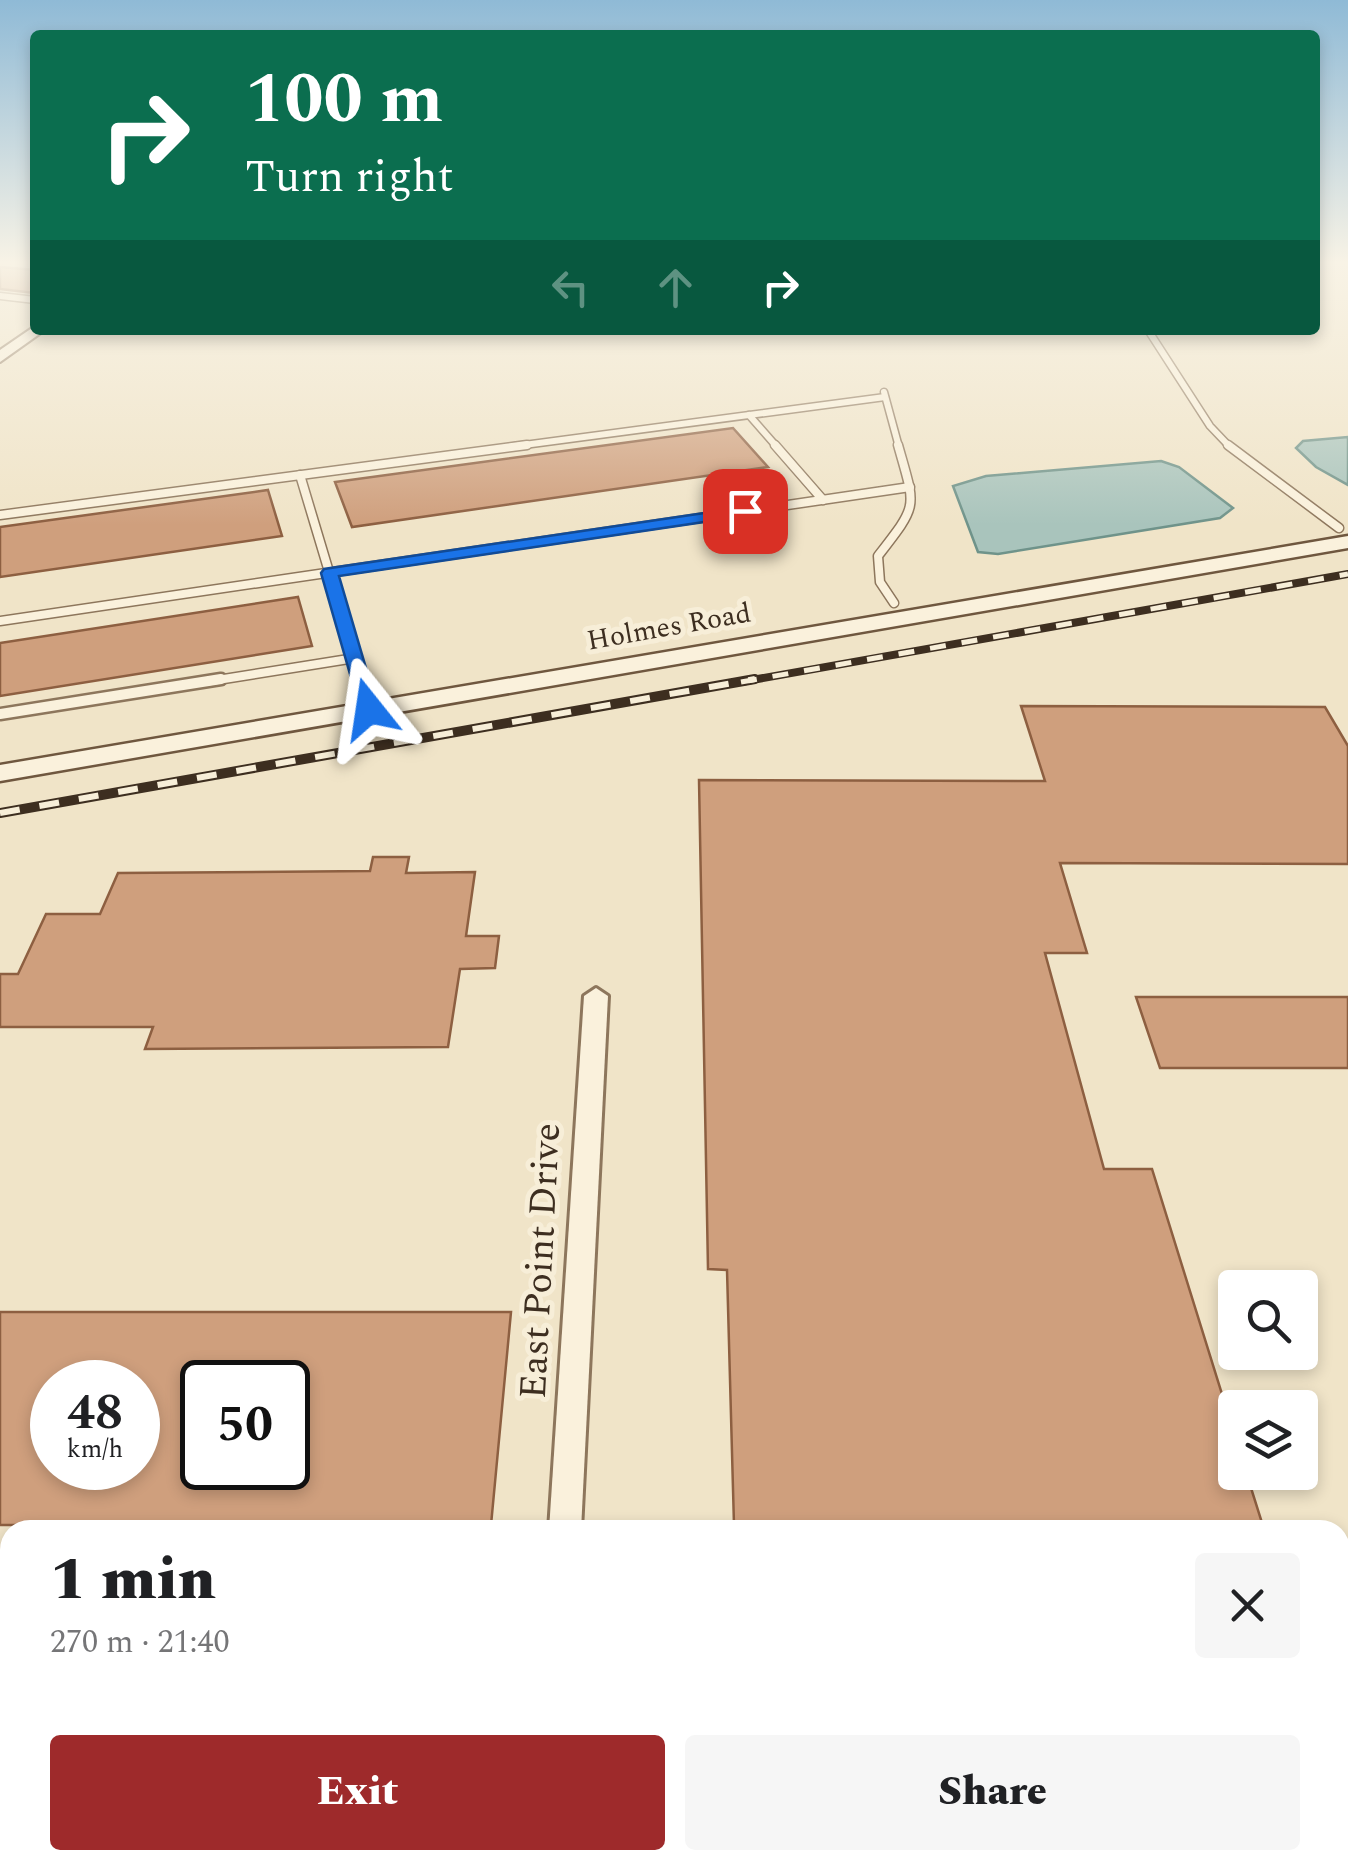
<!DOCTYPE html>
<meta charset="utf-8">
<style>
body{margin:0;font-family:Spectral,serif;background:#f6f6f6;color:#202124;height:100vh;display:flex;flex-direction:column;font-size:38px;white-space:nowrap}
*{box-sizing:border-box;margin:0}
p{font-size:32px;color:#757577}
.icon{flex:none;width:55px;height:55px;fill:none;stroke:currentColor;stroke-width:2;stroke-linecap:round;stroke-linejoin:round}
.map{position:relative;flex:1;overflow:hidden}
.side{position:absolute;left:0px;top:1520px;width:1350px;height:350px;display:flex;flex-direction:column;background:#fff;border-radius:30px 30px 0 0;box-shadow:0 5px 15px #0003}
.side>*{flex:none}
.guide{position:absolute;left:30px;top:30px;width:1290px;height:305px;border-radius:10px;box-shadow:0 5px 15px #0003;background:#0b6e4f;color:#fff;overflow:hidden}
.controls{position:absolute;left:1218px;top:1270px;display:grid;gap:20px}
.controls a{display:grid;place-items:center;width:100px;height:100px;border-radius:10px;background:#fff;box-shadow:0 5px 15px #0003;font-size:50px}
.speed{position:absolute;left:30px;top:1360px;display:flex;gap:20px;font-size:50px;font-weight:700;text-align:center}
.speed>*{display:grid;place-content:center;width:130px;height:130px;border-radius:50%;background:#fff;box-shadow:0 5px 15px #0003;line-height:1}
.speed small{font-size:25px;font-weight:400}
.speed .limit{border:5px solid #111;border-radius:15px;background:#fff;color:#111}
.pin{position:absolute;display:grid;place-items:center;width:85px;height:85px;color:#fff;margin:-42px;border-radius:20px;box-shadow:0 5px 15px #0006}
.me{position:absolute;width:110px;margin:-55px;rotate:345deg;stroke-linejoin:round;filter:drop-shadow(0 0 8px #0008)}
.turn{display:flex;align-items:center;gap:35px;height:210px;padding:0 50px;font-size:45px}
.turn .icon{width:130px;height:130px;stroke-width:2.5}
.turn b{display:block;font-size:70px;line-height:85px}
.lanes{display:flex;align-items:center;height:95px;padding:0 50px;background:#0003;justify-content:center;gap:50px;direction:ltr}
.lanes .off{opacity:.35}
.round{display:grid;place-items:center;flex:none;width:105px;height:105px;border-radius:10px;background:#f6f6f6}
.headline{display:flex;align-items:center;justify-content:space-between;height:170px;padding:0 50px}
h1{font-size:60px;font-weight:800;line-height:75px}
.button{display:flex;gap:20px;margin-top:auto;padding:20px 50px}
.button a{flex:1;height:115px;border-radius:10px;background:#9e2a2b;color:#fff;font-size:40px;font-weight:800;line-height:115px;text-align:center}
.button a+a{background:#f6f6f6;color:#202124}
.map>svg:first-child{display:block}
.water{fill:#a9c4bc;stroke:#6f938a;stroke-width:2.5}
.building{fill:#cf9f7d;stroke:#8d5f41;stroke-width:2.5;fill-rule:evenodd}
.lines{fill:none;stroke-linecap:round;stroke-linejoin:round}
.service-far2-casing{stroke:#8d765c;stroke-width:9}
.service-far1-casing{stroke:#8d765c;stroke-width:11}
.service-casing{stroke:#8d765c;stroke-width:15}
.minor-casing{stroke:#8d765c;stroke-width:6}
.tertiary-casing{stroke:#8d765c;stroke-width:4}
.secondary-casing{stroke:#6f573f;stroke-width:5}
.service-far2{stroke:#faf1dc;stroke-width:6}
.service-far1{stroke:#faf1dc;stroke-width:8}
.service{stroke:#faf1dc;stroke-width:10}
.minor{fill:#faf1dc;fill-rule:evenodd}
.tertiary{fill:#faf1dc;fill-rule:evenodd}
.secondary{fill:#faf1dc;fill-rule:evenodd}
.rail-far1-casing{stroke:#3d2e20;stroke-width:8}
.rail-casing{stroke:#3d2e20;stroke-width:10}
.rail-far1{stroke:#f7eed8;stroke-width:5;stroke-dasharray:16;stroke-linecap:butt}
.rail{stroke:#f7eed8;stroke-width:6;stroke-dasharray:20;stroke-linecap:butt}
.route{fill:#1a73e8;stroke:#114b97;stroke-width:2.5}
.labels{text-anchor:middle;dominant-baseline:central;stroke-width:10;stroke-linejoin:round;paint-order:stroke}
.far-street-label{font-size:28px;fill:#3d2e20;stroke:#f7eed8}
.near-street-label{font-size:38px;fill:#3d2e20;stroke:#f7eed8}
</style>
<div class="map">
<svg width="1348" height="1870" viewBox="0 0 1348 1870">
<rect width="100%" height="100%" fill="#f0e4c8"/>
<!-- water -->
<g class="water">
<polygon points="1348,437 1348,485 1316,467 1296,448 1303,441"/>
<polygon points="1161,461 1179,467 1233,508 1220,518 998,554 978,552 953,486 986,476"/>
</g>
<!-- building -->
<g class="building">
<polygon points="0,267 35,270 35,293 0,289"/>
<polygon points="733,428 768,467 352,527 335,482"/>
<polygon points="268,490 282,536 0,577 0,527"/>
<polygon points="298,597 312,646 0,696 0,643"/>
<polygon points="1021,706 1325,707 1348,746 1348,864 1060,863 1087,953 1045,953 1104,1169 1152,1169 1235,1436 1235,1472 1246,1472 1263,1526 734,1525 727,1270 708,1269 699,780 1045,781"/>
<polygon points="373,857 409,857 406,873 475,872 466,936 499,936 495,968 460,969 448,1047 145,1049 153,1027 0,1027 0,974 18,974 46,914 100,914 118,873 370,871"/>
<polygon points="1136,997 1348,997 1348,1068 1160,1068"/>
<path d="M0,1312h511l-20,213h-491zM52,1382h86v86h-86zM202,1382h86v86h-86z"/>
</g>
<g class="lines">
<!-- service-far2 casing -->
<g class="service-far2-casing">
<g id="service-far2">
<polyline points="0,296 35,300"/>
<polyline points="1148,330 1210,426 1230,447"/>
<polyline points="884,392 899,447"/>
<polyline points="749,415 777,447"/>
<polyline points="509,447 885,397"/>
</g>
</g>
<!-- service-far1 casing -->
<g class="service-far1-casing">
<g id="service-far1">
<polyline points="775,445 823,500"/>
<polyline points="1228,445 1339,528"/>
<polyline points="300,475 362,682"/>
<polyline points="0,515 527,445"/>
<path d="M894,603l-14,-21 -2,-26c41,-53 38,-47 20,-111"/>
<polyline points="0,621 910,487"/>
<polyline points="205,682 355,658"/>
</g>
</g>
<!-- service casing -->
<g class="service-casing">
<g id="service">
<polyline points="361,679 365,692"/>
<polyline points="0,714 221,679"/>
</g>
</g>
<!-- minor casing -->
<g class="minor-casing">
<g id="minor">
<polygon points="596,988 608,996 581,1530 549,1530 584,996"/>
<rect x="1340" y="1602" width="8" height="34"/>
<polygon points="10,1729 10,1765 0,1767 0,1731"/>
</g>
</g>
<!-- tertiary casing -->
<g class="tertiary-casing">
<polygon id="tertiary" points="35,326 35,330 45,330 0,362 0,350"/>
</g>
<!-- secondary casing -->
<g class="secondary-casing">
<polygon id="secondary" points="1348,536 1348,548 0,781 0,765"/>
</g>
<!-- service-far2 -->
<use href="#service-far2" class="service-far2"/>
<!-- service-far1 -->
<use href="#service-far1" class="service-far1"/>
<!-- service -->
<use href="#service" class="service"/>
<!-- minor -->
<use href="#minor" class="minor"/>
<!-- tertiary -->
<use href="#tertiary" class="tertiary"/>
<!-- secondary -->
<use href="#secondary" class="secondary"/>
<!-- rail-far1 casing -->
<g class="rail-far1-casing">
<polyline id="rail-far1" points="741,682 1348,574"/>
</g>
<!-- rail casing -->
<g class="rail-casing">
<polyline id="rail" points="0,813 755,679"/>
</g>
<!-- rail-far1 -->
<use href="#rail-far1" class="rail-far1"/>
<!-- rail -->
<use href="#rail" class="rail"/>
</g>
<!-- sky -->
<linearGradient id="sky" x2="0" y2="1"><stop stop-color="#8fbad6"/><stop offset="0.5" stop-color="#f8f3e6"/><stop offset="1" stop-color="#f8f3e6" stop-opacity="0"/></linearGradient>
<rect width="1348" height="525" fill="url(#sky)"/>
<!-- route -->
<polygon class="route" points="745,507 753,511 751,515 339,576 378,709 369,715 360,709 321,573 324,569"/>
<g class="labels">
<!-- far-street labels -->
<g class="far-street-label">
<text transform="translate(669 627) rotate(-10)">Holmes Road</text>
</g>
<!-- near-street labels -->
<g class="near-street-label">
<text transform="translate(541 1261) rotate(-87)">East Point Drive</text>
</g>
</g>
</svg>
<div class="controls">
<a><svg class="icon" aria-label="search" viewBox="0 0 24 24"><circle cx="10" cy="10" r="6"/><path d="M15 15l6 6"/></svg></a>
<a><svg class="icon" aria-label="layers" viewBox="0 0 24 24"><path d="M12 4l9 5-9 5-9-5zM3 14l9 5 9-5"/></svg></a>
</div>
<div class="speed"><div>48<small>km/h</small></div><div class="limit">50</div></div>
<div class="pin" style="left:745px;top:511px;background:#d93025"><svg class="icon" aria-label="arrive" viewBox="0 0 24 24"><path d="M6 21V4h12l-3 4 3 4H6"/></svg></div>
<svg class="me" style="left:369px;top:709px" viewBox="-20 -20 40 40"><path d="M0-17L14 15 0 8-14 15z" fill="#1a73e8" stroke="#fff" stroke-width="4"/></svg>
<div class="guide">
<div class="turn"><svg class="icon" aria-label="right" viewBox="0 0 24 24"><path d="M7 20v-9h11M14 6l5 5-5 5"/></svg><div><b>100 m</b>Turn right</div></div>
<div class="lanes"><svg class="icon off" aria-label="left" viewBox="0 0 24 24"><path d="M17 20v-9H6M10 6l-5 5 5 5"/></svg><svg class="icon off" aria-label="ahead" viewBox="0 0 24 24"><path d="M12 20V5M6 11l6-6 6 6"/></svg><svg class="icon" aria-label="right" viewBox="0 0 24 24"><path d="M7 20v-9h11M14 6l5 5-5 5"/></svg></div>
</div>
<section class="side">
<div class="headline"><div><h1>1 min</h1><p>270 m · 21:40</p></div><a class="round"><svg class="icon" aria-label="close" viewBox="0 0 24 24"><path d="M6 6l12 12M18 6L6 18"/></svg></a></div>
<div class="button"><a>Exit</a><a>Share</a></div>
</section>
</div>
